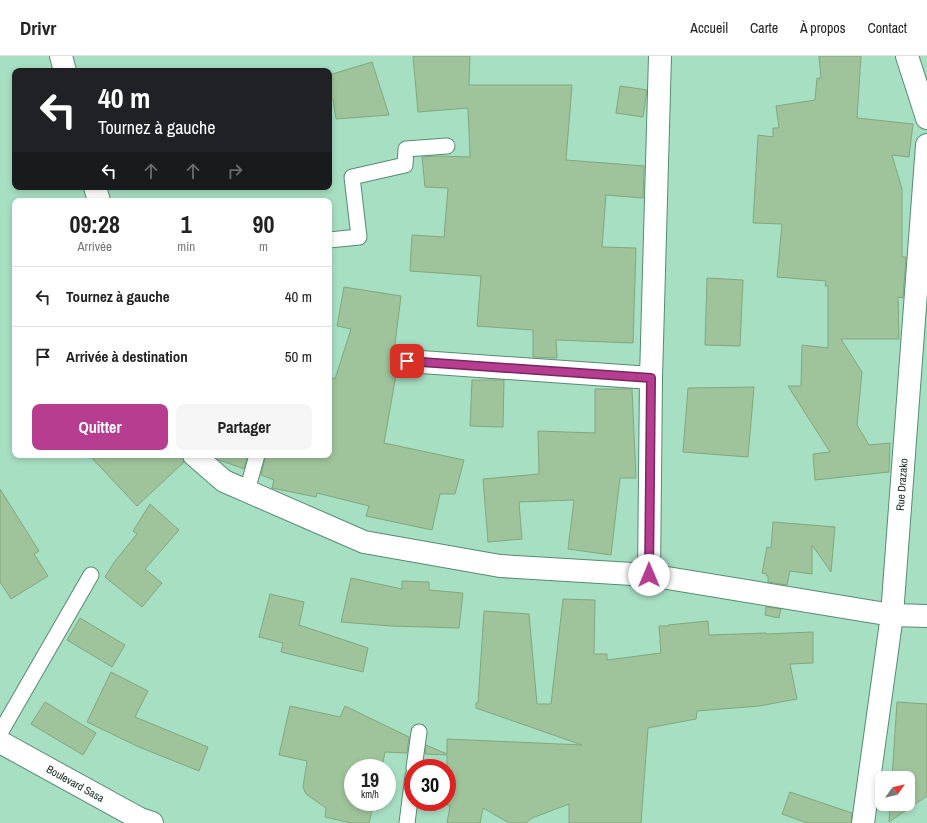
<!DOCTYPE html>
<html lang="fr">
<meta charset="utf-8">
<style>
body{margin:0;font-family:"Archivo Narrow",sans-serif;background:#f6f6f6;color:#222;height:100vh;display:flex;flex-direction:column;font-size:15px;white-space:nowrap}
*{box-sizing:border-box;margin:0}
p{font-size:13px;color:#767676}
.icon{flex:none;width:22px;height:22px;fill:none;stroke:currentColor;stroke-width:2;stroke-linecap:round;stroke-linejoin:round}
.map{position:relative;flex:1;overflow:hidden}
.panel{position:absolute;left:12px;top:142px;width:320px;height:260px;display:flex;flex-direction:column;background:#fff;border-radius:8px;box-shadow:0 2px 6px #0003}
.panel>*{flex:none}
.banner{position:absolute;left:12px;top:12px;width:320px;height:122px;border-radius:8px;box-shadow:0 2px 6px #0003;background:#202124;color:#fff;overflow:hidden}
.needle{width:26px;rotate:56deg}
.fabs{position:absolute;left:875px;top:715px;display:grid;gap:8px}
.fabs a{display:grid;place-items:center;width:40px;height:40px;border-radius:8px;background:#fff;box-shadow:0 2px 6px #0003;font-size:20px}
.speed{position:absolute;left:344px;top:703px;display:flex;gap:8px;font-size:20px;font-weight:700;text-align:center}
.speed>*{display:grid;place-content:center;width:52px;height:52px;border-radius:50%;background:#fff;box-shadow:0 2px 6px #0003;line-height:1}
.speed small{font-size:10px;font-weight:400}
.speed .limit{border:6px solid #d22;background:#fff;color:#111}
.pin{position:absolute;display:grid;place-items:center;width:34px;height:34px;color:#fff;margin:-17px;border-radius:8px;box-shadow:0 2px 6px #0006}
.me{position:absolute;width:44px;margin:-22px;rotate:0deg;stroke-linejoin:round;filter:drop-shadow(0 0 3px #0008)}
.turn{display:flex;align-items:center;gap:14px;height:84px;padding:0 20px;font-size:18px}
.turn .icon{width:52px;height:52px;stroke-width:2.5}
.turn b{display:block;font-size:28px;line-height:34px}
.lanes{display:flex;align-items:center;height:38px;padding:0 20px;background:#0003;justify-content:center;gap:20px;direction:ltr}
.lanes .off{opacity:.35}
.eta{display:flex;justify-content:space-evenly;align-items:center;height:68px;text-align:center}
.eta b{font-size:24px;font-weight:700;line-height:28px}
.action{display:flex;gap:8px;margin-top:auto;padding:8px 20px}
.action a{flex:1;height:46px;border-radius:8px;background:#b73d91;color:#fff;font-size:16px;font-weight:700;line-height:46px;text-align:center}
.action a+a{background:#f6f6f6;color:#222}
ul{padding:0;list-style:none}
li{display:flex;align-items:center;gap:12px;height:60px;padding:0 20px;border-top:1px solid #e0e0e0}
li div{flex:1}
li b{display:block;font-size:15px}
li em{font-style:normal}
header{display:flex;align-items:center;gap:24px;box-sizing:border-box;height:56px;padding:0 20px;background:#fff;border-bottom:1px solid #e0e0e0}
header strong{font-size:19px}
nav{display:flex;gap:22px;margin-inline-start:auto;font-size:14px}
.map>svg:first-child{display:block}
.building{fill:#9fc49b;stroke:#82a77e}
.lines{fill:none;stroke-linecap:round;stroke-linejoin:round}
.service-casing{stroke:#568c72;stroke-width:17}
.minor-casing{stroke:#568c72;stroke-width:24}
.tertiary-casing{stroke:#568c72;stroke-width:24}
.service{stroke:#fff;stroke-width:15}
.minor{stroke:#fff;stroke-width:22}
.tertiary{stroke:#fff;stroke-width:22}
.route-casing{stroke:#77285e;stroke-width:10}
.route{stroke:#b73d91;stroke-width:7}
.labels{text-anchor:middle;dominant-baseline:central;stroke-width:3.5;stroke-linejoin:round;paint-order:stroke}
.street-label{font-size:11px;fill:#12281e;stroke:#b4edcf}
</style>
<header>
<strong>Drivr</strong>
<nav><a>Accueil</a><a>Carte</a><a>À propos</a><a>Contact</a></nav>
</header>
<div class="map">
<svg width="927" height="767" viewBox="0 0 927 767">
<rect width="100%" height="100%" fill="#a7dfc3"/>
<!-- building -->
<g class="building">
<polygon points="413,0 470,0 469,29 572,29 566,104 644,110 643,142 606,139 602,191 636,192 633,287 556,284 557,302 533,301 533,274 477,270 481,220 410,215 412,179 444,181 448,132 425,131 422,101 437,100 470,101 468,52 418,56"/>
<polygon points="819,0 861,0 857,62 913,68 909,101 892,99 902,133 902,201 906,201 903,242 898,241 899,283 841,283 862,316 857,369 869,389 890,387 889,416 815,424 813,398 830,396 788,330 801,330 802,289 828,292 828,230 825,230 826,225 777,221 782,168 753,167 758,79 773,81 773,72 779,72 776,50 815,44 817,22 821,22"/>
<polygon points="372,6 389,59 336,63 333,43 329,44 329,19"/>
<polygon points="620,30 647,34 643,61 616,57"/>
<polygon points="707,222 743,224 740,290 705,289"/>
<polygon points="344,231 401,240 392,312 397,313 384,387 464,404 455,438 440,438 432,474 366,460 369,450 317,437 316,441 272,432 274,424 261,419 266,399 329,399 329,321 335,323 351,273 337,270"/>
<polygon points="472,324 504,324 503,371 470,370"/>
<polygon points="754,331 748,401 683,396 688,332"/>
<polygon points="595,333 632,333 636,422 620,422 611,499 568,493 574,444 519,446 522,483 488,486 483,423 539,418 538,375 595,377"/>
<polygon points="89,399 182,399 184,406 137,450"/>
<polygon points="213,399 248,399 244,413 219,404"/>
<polygon points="0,433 39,495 34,498 48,520 11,543 0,526"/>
<polygon points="150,448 179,474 145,513 162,527 142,551 105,521 115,505 137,478 133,475"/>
<polygon points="773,466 835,471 831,516 812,489 812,518 790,515 787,529 768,526 768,520 766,519 767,518 762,517 767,491 771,492"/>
<polygon points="351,522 402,533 402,525 429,526 429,534 463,537 459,572 391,570 341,566"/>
<polygon points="270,538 304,546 299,569 368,592 363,616 281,596 283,587 259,581"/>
<polygon points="563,543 595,544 594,598 607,598 607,604 661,597 659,570 668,570 668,569 708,565 709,579 766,577 766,578 813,576 813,607 790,608 797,643 759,650 697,655 696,663 648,672 641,767 569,767 569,748 532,762 526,767 509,767 483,752 480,767 447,767 450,750 447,749 447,699 425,698 426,689 447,698 447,683 582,689 476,652 476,647 478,647 484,555 529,558 537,648 551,648"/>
<polygon points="766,551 781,553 779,562 765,559"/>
<polygon points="80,562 125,589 112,611 67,584"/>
<polygon points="111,616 148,635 135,661 208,691 199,715 139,691 87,666"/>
<polygon points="45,646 96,677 83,699 31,668"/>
<polygon points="897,646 927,648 927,740 889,766 890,748 908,748 908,722 892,722"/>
<polygon points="290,650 340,661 345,650 409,681 407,697 385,696 382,712 353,712 353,746 374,746 369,767 351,767 325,761 326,752 306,738 303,731 307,705 279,699"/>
<polygon points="790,736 852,757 851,767 807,767 782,758"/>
</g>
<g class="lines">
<!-- service casing -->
<g class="service-casing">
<g id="service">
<polyline points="329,184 359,181 352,121 405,109 406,93 447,90"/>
<polyline points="247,435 257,399"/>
<polyline points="0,677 91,519"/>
<polyline points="414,712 419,676"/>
<polyline points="407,767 413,720"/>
</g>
</g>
<!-- minor casing -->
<g class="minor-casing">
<g id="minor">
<polyline points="61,0 65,15"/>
<polyline points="907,0 927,62"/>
<polyline points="95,131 99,145"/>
<polyline points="407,305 651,322"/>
<polyline points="194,399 224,425 364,486 500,510 649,519 892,559 927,560"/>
<polyline points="649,519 651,322 660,0"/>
<path id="s1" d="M863,767l29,-208 35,-470"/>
</g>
</g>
<!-- tertiary casing -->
<g class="tertiary-casing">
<g id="tertiary">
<path id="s2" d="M0,686l140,77 12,4"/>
</g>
</g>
<!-- service -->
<use href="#service" class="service"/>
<!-- minor -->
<use href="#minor" class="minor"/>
<!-- tertiary -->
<use href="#tertiary" class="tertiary"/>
</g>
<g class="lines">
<!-- route casing -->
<g class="route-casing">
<polyline id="route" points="407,305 651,322 649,519"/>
</g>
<!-- route -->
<use href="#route" class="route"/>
</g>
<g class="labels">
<!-- street labels -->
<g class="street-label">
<text stroke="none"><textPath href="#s1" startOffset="341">Rue Drazako</textPath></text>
<text stroke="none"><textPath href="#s2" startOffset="86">Boulevard Sasa</textPath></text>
</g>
</g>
</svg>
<div class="fabs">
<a><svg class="needle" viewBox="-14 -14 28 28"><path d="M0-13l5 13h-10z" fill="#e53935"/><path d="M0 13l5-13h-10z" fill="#767676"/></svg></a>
</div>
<div class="speed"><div>19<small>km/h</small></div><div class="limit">30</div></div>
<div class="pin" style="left:407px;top:305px;background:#d93025"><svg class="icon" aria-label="arrive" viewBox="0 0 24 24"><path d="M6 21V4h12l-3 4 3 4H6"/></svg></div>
<svg class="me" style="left:649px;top:519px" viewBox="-20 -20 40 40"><circle r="19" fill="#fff"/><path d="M0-13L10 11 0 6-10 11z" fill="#b73d91"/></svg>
<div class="banner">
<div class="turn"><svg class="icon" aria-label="left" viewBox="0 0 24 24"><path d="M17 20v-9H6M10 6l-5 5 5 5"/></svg><div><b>40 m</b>Tournez à gauche</div></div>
<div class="lanes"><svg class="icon" aria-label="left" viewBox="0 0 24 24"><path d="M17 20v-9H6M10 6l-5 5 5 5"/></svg><svg class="icon off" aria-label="ahead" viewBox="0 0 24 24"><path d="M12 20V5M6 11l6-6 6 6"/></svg><svg class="icon off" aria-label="ahead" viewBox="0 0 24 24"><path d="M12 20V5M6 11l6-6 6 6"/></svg><svg class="icon off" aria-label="right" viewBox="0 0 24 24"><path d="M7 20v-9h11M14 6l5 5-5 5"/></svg></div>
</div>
<section class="panel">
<div class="eta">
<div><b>09:28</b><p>Arrivée</p></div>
<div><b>1</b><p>min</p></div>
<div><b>90</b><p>m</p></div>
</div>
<ul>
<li><svg class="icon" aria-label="left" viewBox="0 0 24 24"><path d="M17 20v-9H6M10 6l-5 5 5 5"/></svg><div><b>Tournez à gauche</b></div><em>40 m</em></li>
<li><svg class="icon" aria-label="arrive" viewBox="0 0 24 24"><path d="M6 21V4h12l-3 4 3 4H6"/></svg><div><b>Arrivée à destination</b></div><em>50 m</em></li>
</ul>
<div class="action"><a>Quitter</a><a>Partager</a></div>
</section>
</div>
